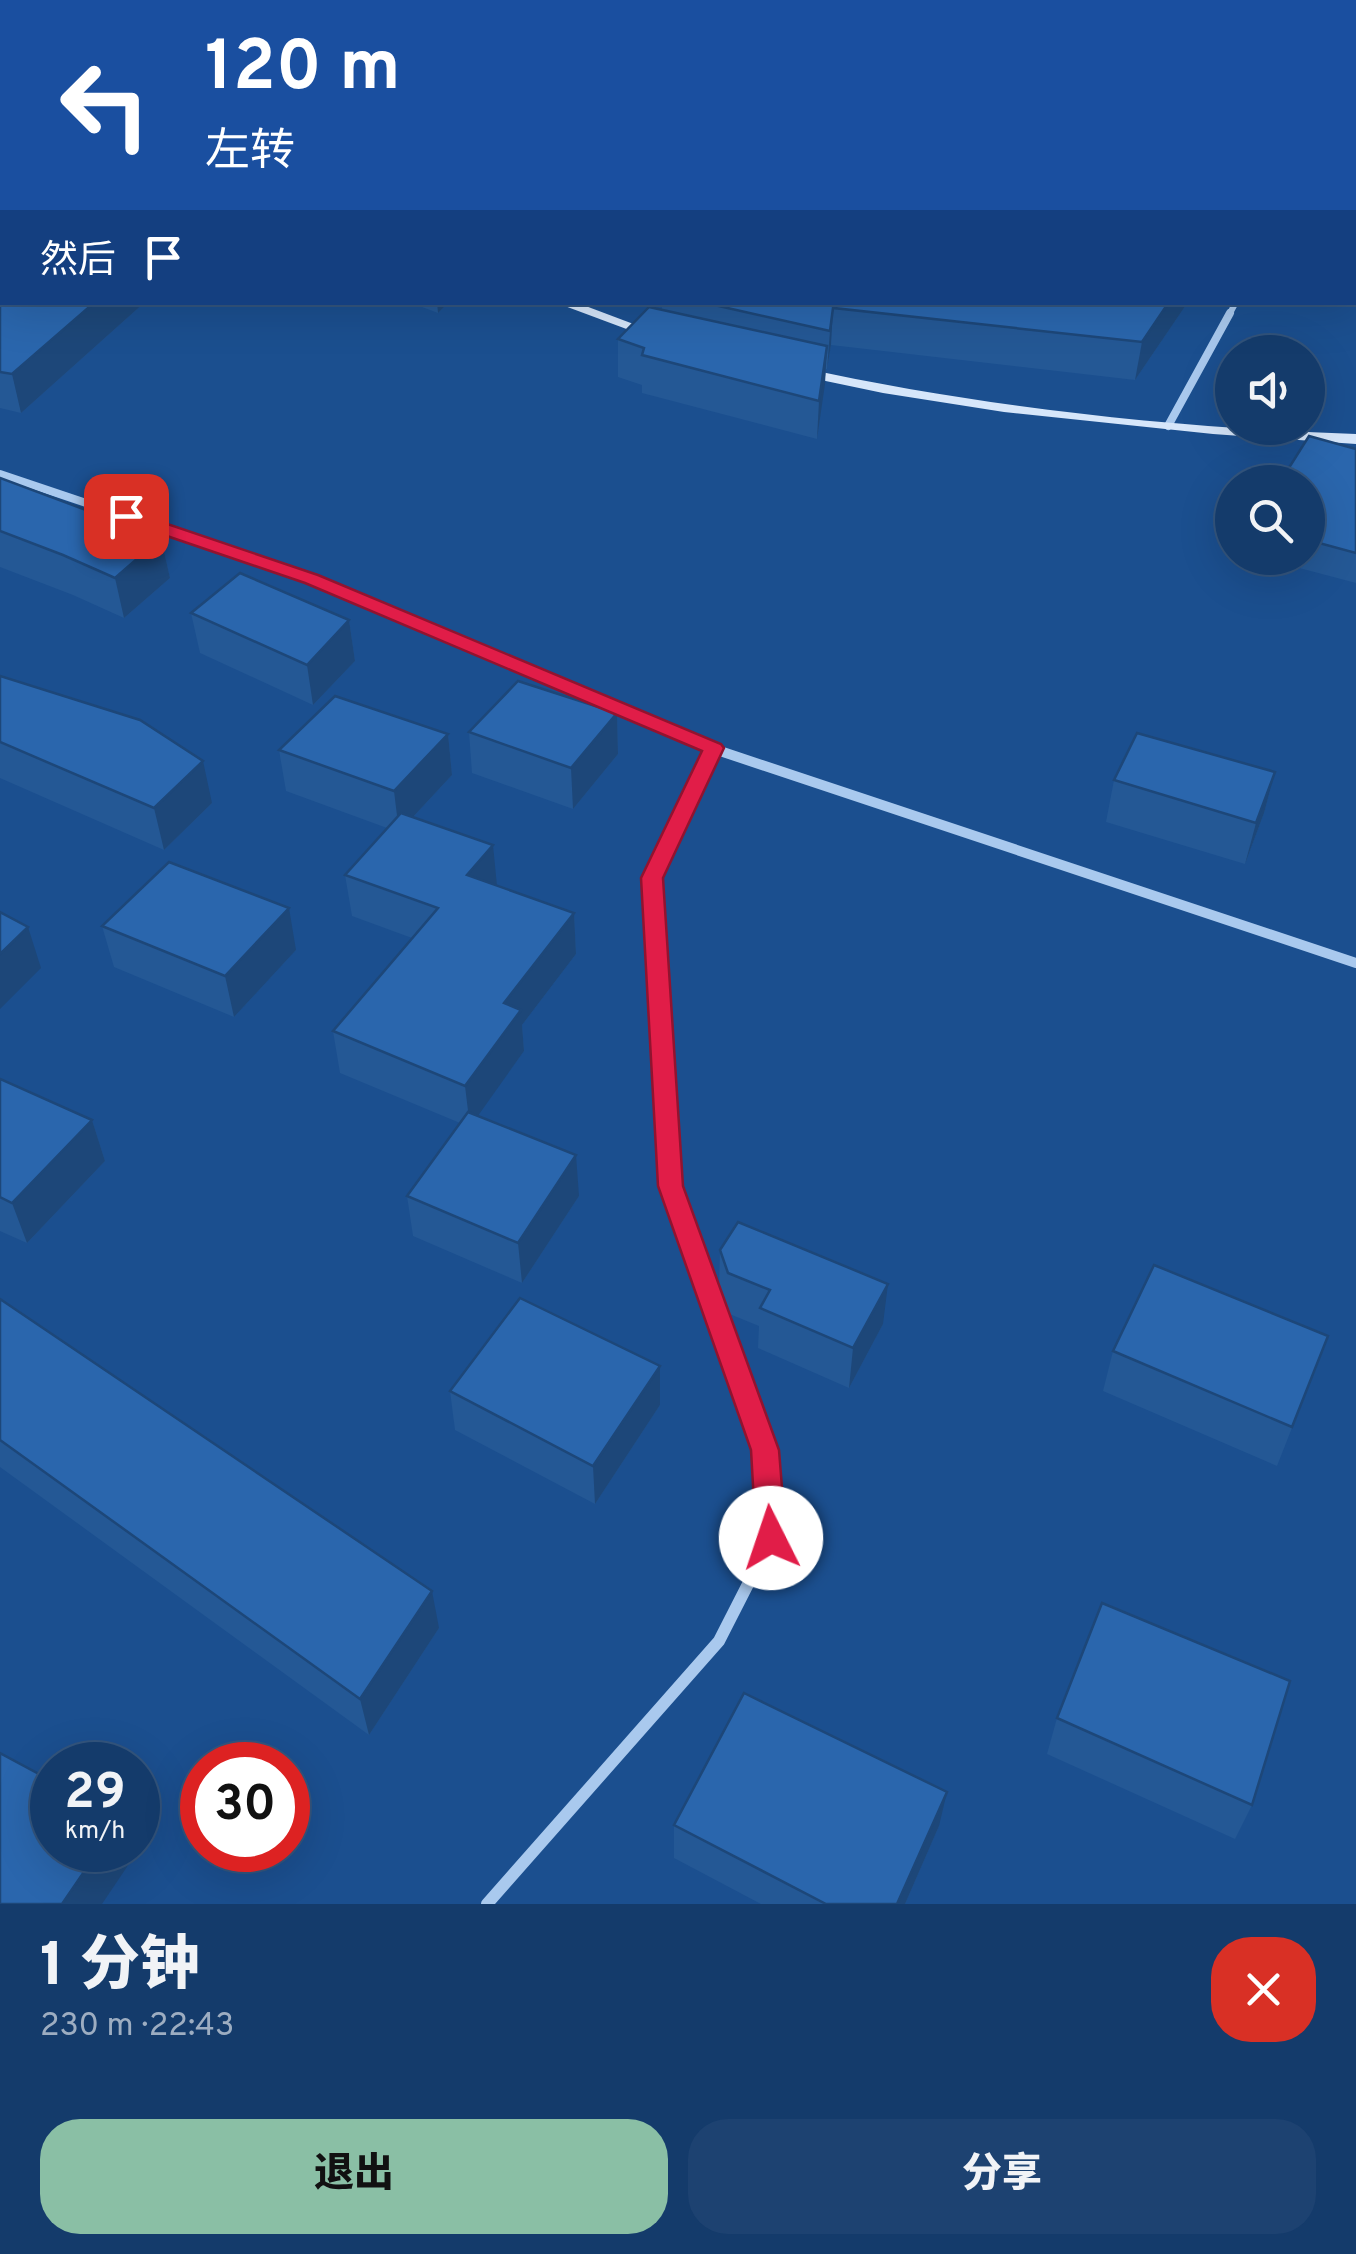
<!DOCTYPE html>
<html lang="zh">
<meta charset="utf-8">
<style>
body{margin:0;font-family:Overpass,"Noto Sans SC",sans-serif;background:#1d4271;color:#f1f3f6;height:100vh;display:flex;flex-direction:column;font-size:38px;white-space:nowrap}
*{box-sizing:border-box;margin:0}
p{font-size:32px;color:#9dadc1}
.icon{flex:none;width:55px;height:55px;fill:none;stroke:currentColor;stroke-width:2;stroke-linecap:round;stroke-linejoin:round}
.map{position:relative;height:1904px;overflow:hidden}
.details{display:flex;flex-direction:column;background:#143b6b;flex:1}
.details>*{flex:none}
.hud{position:absolute;left:0px;top:0px;width:1358px;height:305px;box-shadow:0 10px 40px #0002,0 0 0 2px #33557e;background:#1a4fa0;color:#fff;overflow:hidden}
.controls{position:absolute;left:1215px;top:335px;display:grid;gap:20px}
.controls a{display:grid;place-items:center;width:110px;height:110px;border-radius:50%;background:#143b6b;box-shadow:0 10px 40px #0002,0 0 0 2px #33557e;font-size:50px}
.speed{position:absolute;left:30px;top:1742px;display:flex;gap:20px;font-size:50px;font-weight:700;text-align:center}
.speed>*{display:grid;place-content:center;width:130px;height:130px;border-radius:50%;background:#143b6b;box-shadow:0 10px 40px #0002,0 0 0 2px #33557e;line-height:1}
.speed small{font-size:25px;font-weight:400}
.speed .limit{border:15px solid #d22;background:#fff;color:#111}
.pin{position:absolute;display:grid;place-items:center;width:85px;height:85px;color:#fff;margin:-42px;border-radius:20px;box-shadow:0 5px 15px #0006}
.me{position:absolute;width:110px;margin:-55px;rotate:356deg;stroke-linejoin:round;filter:drop-shadow(0 0 8px #0008)}
.turn{display:flex;align-items:center;gap:35px;height:210px;padding:0 40px;font-size:45px}
.turn .icon{width:130px;height:130px;stroke-width:2.5}
.turn b{display:block;font-size:70px;line-height:85px}
.then{display:flex;align-items:center;height:95px;padding:0 40px;background:#0003;gap:20px;font-size:38px}
.round{display:grid;place-items:center;flex:none;width:105px;height:105px;border-radius:40px;background:#1d4271}
.headline{display:flex;align-items:center;justify-content:space-between;height:170px;padding:0 40px}
h1{font-size:60px;font-weight:800;line-height:75px}
.primary-button{display:flex;gap:20px;margin-top:auto;padding:20px 40px}
.primary-button a{flex:1;height:115px;border-radius:40px;background:#8abfa5;color:#111;font-size:40px;font-weight:800;line-height:115px;text-align:center}
.primary-button a+a{background:#1d4271;color:#f1f3f6}
.map>svg:first-child{display:block}
.lines{fill:none;stroke-linecap:round;stroke-linejoin:round}
.street-far3{stroke:#a9c9ee;stroke-width:6}
.street-far2{stroke:#a9c9ee;stroke-width:8}
.street-far1{stroke:#a9c9ee;stroke-width:10}
.street{stroke:#a9c9ee;stroke-width:12}
.secondary{fill:#d6e6fa;fill-rule:evenodd}
.wall{fill:#245895}
.shaded-wall{fill:#1d4779}
.building{fill:#2a66ad;stroke:#1d4779;stroke-width:2.5}
.route{fill:#e11d48;stroke:#92132f;stroke-width:2.5}
</style>
<div class="map">
<svg width="1356" height="1904" viewBox="0 0 1356 1904">
<rect width="100%" height="100%" fill="#1b4f8f"/>
<g class="lines">
<!-- street-far3 -->
<g class="street-far3">
<polyline points="154,2 166,0"/>
<polyline points="1229,315 1236,302"/>
</g>
<!-- street-far2 -->
<g class="street-far2">
<polyline points="1168,426 1230,313"/>
<polyline points="0,474 312,579 643,719"/>
</g>
<!-- street-far1 -->
<g class="street-far1">
<polyline points="637,717 714,749 1356,963"/>
<polyline points="690,1238 671,1186 652,878 714,749"/>
</g>
<!-- street -->
<polyline class="street" points="487,1904 719,1641 771,1539 765,1450 689,1236"/>
<!-- secondary -->
<g class="secondary">
<polygon points="94,0 156,0 157,2 96,2"/>
<polygon points="554,302 575,302 660,334 648,337"/>
<path d="M802,368c181,39 370,60 554,66v10l-143,-10 -209,-22 -121,-19 -86,-18 -2,-3z"/>
</g>
</g>
<!-- wall -->
<g class="wall">
<polygon points="324,0 610,0 607,2 320,2"/>
<polygon points="0,184 2,302 145,302 21,413 0,408"/>
<polygon points="409,302 449,302 438,313"/>
<polygon points="662,302 1188,302 1135,380 831,345 827,369 826,369 817,439 642,393 642,385 618,377 618,339 662,310"/>
<polygon points="1356,449 1356,583 1262,558 1308,558 1308,482"/>
<polygon points="0,478 161,538 170,578 124,618 73,595 0,567"/>
<polygon points="191,613 349,620 355,661 313,705 200,653"/>
<polygon points="0,676 212,803 164,850 0,778"/>
<polygon points="617,713 618,754 573,809 472,773 469,732"/>
<polygon points="448,734 452,775 413,817 496,886 574,913 576,954 522,1025 524,1051 477,1116 579,1196 522,1283 413,1236 407,1196 460,1123 340,1073 333,1031 412,938 352,916 345,875 387,828 286,791 279,750"/>
<polygon points="1275,772 1264,813 1245,864 1106,822 1114,780"/>
<polygon points="102,926 296,950 234,1017 114,967"/>
<polygon points="0,1079 92,1120 105,1161 27,1243 0,1231"/>
<polygon points="720,1250 883,1324 849,1388 758,1348 759,1326 727,1313 719,1290"/>
<polygon points="0,1299 439,1628 369,1735 0,1467"/>
<polygon points="1328,1336 1277,1466 1103,1391 1113,1351"/>
<polygon points="660,1366 660,1405 595,1504 455,1430 450,1391"/>
<polygon points="1057,1718 1252,1805 1235,1839 1047,1754"/>
<polygon points="674,1825 939,1826 905,1904 761,1904 674,1858"/>
</g>
<!-- shaded-wall -->
<g class="shaded-wall">
<polygon points="563,0 610,0 607,2 560,2"/>
<polygon points="95,302 145,302 21,413 12,374"/>
<polygon points="437,302 449,302 438,313"/>
<polygon points="1169,302 1188,302 1135,380 1142,342"/>
<polygon points="833,308 831,345 827,369 830,331"/>
<polygon points="827,346 825,384 817,439 819,401"/>
<polygon points="161,538 170,578 124,618 115,578"/>
<polygon points="349,620 355,661 313,705 307,665"/>
<polygon points="617,713 618,754 573,809 571,768"/>
<polygon points="448,734 452,775 399,832 394,791"/>
<polygon points="203,761 212,803 164,850 154,808"/>
<polygon points="1275,772 1264,813 1245,864 1256,823"/>
<polygon points="493,845 497,886 467,875"/>
<polygon points="289,908 296,950 234,1017 225,976"/>
<polygon points="574,913 576,954 522,1025 524,1051 470,1127 465,1086 504,1003"/>
<polygon points="28,927 41,968 0,1009 0,954"/>
<polygon points="92,1120 105,1161 27,1243 12,1203"/>
<polygon points="576,1155 579,1196 522,1283 518,1243"/>
<polygon points="888,1284 883,1324 849,1388 853,1348"/>
<polygon points="660,1366 660,1405 595,1504 593,1466"/>
<polygon points="432,1591 439,1628 369,1735 360,1699"/>
<polygon points="947,1792 939,1826 905,1904 897,1904"/>
<polygon points="99,1850 137,1850 137,1852 102,1904 62,1904"/>
</g>
<!-- building -->
<g class="building">
<polygon points="324,0 421,0 417,2 320,2"/>
<polygon points="438,0 563,0 560,2 449,2"/>
<polygon points="2,182 2,302 95,302 12,374 0,372 0,184"/>
<polygon points="701,302 1169,302 1142,342 833,308 830,331"/>
<polygon points="649,307 827,346 819,401 642,355 644,348 618,339"/>
<polygon points="1309,436 1356,449 1356,553 1308,540 1308,482 1280,482"/>
<polygon points="0,478 161,538 115,578 63,555 0,531"/>
<polygon points="240,573 349,620 307,665 191,613"/>
<polygon points="0,676 140,720 203,761 154,808 0,742"/>
<polygon points="518,681 617,713 571,768 469,732"/>
<polygon points="335,696 448,734 394,791 279,750"/>
<polygon points="1137,733 1275,772 1256,823 1114,780"/>
<polygon points="401,813 493,845 467,875 574,913 504,1003 521,1010 465,1086 333,1031 438,908 345,875"/>
<polygon points="169,862 289,908 225,976 102,926"/>
<polygon points="0,912 28,927 0,954"/>
<polygon points="0,1079 92,1120 12,1203 0,1197"/>
<polygon points="468,1112 576,1155 518,1243 407,1196"/>
<polygon points="738,1222 888,1284 853,1348 760,1308 770,1290 728,1273 720,1250"/>
<polygon points="1154,1265 1328,1336 1292,1427 1113,1351"/>
<polygon points="520,1298 660,1366 593,1466 450,1391"/>
<polygon points="0,1299 432,1591 360,1699 0,1440"/>
<polygon points="1102,1603 1290,1681 1252,1805 1057,1718"/>
<polygon points="744,1693 947,1792 897,1904 826,1904 674,1825"/>
<polygon points="0,1753 52,1781 52,1850 99,1850 62,1904 0,1904"/>
</g>
<!-- route -->
<polygon class="route" points="126,510 318,575 721,744 724,748 663,878 683,1186 779,1450 786,1538 781,1548 771,1552 761,1548 756,1538 751,1450 658,1186 641,878 702,751 305,583 120,520 120,512"/>
</svg>
<div class="controls">
<a><svg class="icon" aria-label="sound" viewBox="0 0 24 24"><path d="M4 9h4l5-4v14l-5-4H4zM17 9q2 3 0 6"/></svg></a>
<a><svg class="icon" aria-label="search" viewBox="0 0 24 24"><circle cx="10" cy="10" r="6"/><path d="M15 15l6 6"/></svg></a>
</div>
<div class="speed"><div>29<small>km/h</small></div><div class="limit">30</div></div>
<div class="pin" style="left:126px;top:516px;background:#d93025"><svg class="icon" aria-label="arrive" viewBox="0 0 24 24"><path d="M6 21V4h12l-3 4 3 4H6"/></svg></div>
<svg class="me" style="left:771px;top:1538px" viewBox="-20 -20 40 40"><circle r="19" fill="#fff"/><path d="M0-13L10 11 0 6-10 11z" fill="#e11d48"/></svg>
<div class="hud">
<div class="turn"><svg class="icon" aria-label="left" viewBox="0 0 24 24"><path d="M17 20v-9H6M10 6l-5 5 5 5"/></svg><div><b>120 m</b>左转</div></div>
<div class="then">然后<svg class="icon" aria-label="arrive" viewBox="0 0 24 24"><path d="M6 21V4h12l-3 4 3 4H6"/></svg></div>
</div>
</div>
<section class="details">
<div class="headline"><div><h1>1 分钟</h1><p>230 m · 22:43</p></div><a class="round" style="background:#d93025;color:#fff"><svg class="icon" aria-label="close" viewBox="0 0 24 24"><path d="M6 6l12 12M18 6L6 18"/></svg></a></div>
<div class="primary-button"><a>退出</a><a>分享</a></div>
</section>
